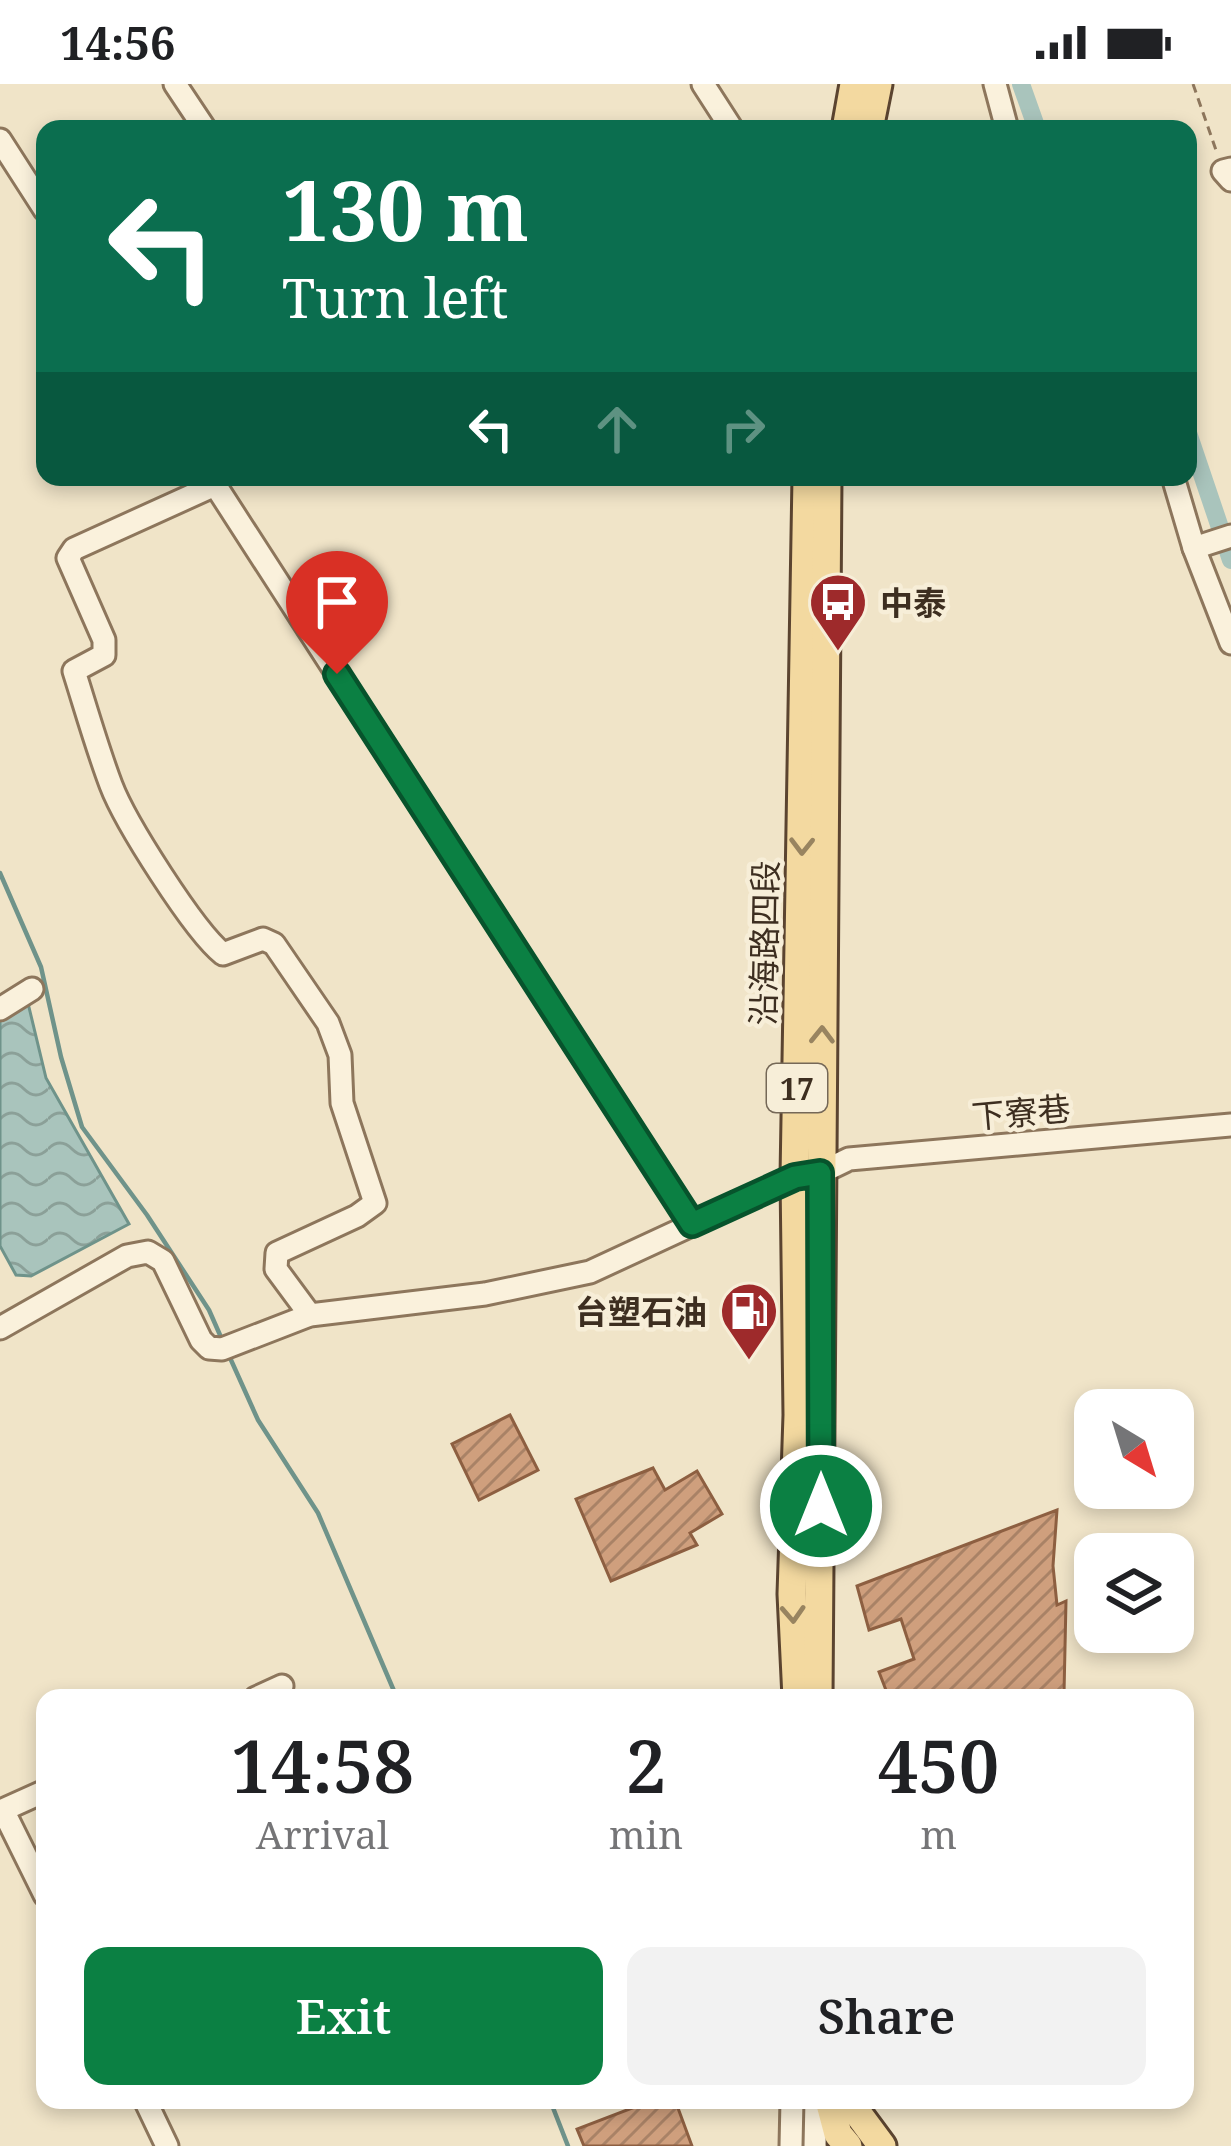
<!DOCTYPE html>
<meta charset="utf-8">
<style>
body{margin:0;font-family:"Noto Serif","Noto Sans TC",serif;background:#f2f2f2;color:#202124;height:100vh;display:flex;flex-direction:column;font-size:45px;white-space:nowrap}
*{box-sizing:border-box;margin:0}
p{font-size:39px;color:#757577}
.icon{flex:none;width:66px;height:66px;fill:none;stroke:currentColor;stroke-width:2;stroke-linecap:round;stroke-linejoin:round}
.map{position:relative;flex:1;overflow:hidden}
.side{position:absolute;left:36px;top:1605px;width:1158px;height:420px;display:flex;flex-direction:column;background:#fff;border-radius:24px;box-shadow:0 6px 18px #0003}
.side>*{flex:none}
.hud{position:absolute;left:36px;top:36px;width:1161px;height:366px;border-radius:24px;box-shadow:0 6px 18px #0003;background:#0b6e4f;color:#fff;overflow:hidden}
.needle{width:78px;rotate:142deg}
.buttons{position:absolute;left:1074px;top:1305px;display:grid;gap:24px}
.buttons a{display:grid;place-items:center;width:120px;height:120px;border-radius:24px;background:#fff;box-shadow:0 6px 18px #0003;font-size:60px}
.pin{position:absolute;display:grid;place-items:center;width:102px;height:102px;color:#fff;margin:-123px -51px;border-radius:50% 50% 50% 0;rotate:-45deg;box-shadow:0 0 12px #0007}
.pin .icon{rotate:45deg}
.me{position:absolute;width:132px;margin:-66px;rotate:0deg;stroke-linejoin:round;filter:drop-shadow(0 0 9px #0008)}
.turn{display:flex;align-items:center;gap:42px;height:252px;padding:0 48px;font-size:54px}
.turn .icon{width:156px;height:156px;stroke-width:2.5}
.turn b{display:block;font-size:84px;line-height:102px}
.lanes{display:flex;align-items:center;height:114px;padding:0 48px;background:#0003;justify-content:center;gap:60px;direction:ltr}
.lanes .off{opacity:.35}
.eta{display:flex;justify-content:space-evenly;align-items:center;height:204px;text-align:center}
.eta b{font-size:72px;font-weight:600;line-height:84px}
.action{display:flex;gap:24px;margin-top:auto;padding:24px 48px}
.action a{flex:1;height:138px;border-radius:24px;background:#0b8043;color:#fff;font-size:48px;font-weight:600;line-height:138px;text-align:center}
.action a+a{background:#f2f2f2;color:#202124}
.status{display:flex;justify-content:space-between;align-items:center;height:84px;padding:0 60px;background:#fff;direction:ltr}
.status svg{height:33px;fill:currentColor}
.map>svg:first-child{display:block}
.water{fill:url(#water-waves);stroke:#6f938a;stroke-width:3}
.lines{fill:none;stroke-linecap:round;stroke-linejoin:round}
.stream{stroke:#6f938a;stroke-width:4.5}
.canal{stroke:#a9c4bc;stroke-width:18}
.building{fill:url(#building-hatch);stroke:#8d5f41;stroke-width:3}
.minor-casing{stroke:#8d765c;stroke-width:27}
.major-casing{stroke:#5b4430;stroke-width:33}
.path{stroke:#8d765c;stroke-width:3;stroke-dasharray:9 6;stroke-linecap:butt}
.minor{stroke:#faf1dc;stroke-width:21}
.major{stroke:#f3d9a0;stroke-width:27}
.oneway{stroke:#988460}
.route-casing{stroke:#07532c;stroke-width:30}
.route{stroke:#0b8043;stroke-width:21}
.labels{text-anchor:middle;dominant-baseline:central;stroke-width:9;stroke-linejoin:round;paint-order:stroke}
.shield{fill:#f7eed8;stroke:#756857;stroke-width:3}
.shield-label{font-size:30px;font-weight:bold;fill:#3d2e20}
.poi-label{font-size:33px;font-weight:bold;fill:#3d2e20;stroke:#f7eed8;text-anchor:start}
.street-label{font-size:33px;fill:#3d2e20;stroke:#f7eed8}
</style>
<div class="status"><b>14:56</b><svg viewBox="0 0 49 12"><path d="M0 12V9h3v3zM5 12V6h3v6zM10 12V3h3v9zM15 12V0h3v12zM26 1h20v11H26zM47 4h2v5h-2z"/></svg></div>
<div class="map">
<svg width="1231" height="2062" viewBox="0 0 1231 2062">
<defs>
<pattern id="water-waves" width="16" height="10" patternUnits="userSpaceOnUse" patternTransform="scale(3)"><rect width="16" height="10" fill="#a9c4bc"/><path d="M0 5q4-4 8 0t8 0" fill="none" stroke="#8ba098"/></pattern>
<pattern id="building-hatch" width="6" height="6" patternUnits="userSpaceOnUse" patternTransform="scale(3)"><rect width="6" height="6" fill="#cf9f7d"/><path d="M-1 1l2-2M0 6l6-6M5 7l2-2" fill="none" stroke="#a98266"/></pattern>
</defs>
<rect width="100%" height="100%" fill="#f0e4c8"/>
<!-- water -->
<polygon class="water" points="27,915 46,994 129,1140 31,1192 16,1191 0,1162 0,930"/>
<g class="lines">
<!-- stream -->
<g class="stream">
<polyline points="0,789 41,883 61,973 82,1043 147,1131 209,1226 220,1251"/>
<polyline points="231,1276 258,1336 318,1429 397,1614"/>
<polyline points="550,2016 568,2062"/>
</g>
<!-- canal -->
<g class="canal">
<polyline points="1021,0 1037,45"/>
<polyline points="1188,349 1231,476"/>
</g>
</g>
<!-- building -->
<g class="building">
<polygon points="510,1331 538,1386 479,1416 452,1360"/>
<polygon points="653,1384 665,1406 697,1387 722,1430 690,1449 697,1461 611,1497 576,1415"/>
<polygon points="1057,1426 1053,1482 1057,1521 1066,1517 1064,1610 1053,1614 889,1614 879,1588 914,1575 901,1535 869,1546 857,1502"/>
<polygon points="653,2016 675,2016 692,2062 584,2062 577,2045"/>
</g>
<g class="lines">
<!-- minor casing -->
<g class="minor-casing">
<g id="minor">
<polyline points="175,0 205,45"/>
<polyline points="703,0 732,45"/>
<polyline points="995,0 1007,45"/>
<polyline points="0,56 45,126"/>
<polyline points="1231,85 1223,87 1231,96"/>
<polyline points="210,393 692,1140"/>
<polyline points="1173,393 1194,464 1231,559"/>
<path d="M215,401l-141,64 -6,9 36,82v15l-30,16c12,38 23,77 37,114 14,37 83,146 112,169l40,-15 11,5 54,79 12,32 2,48 33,100 -18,13 -80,37 -1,16 34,46"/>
<polyline points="1194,464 1231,452"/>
<polyline points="0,925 32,905"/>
<polyline points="0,1244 127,1172 148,1168 163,1177 201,1256 209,1264 222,1265 310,1231 485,1210 590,1188 795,1093 820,1089 849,1075 1231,1041"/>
<polyline points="256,1614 282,1602"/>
<polyline points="45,1707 3,1726 45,1811"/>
<polyline points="145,2016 167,2062"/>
<polyline points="791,2062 792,2016"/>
<polyline points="815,2062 816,2016"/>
</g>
</g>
<!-- major casing -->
<g class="major-casing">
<g id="major">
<polyline points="846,45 854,0"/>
<polyline points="869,45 878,0"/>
<polyline points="797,1614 792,1510 798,1331 795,1093 807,393"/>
<polyline points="818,1614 827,393"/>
<polyline points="829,2016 838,2050 848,2062"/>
<polyline points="848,2016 882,2062"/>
</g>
</g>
<!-- path -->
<polyline class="path" points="1193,0 1216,66"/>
<!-- minor -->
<use href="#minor" class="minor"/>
<!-- major -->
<use href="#major" class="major"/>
</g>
<!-- one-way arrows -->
<defs><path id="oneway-chevron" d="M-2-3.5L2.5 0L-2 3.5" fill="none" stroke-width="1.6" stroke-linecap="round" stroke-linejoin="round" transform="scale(3)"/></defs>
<g class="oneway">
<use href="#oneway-chevron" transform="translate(802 762) rotate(91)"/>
<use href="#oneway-chevron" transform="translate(822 951) rotate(-89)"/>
<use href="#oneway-chevron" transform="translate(793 1530) rotate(87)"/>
</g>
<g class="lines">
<!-- route casing -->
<g class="route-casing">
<polyline id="route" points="337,590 692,1140 795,1093 820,1089 821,1422"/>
</g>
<!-- route -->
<use href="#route" class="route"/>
</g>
<!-- icons -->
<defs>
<g id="bus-pin" transform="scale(3)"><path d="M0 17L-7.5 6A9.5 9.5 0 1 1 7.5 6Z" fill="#9e2a2b" stroke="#f7eed8"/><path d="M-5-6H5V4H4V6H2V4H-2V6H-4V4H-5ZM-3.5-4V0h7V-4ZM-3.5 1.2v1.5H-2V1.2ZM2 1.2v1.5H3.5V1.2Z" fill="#fff"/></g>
<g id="fuel-pin" transform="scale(3)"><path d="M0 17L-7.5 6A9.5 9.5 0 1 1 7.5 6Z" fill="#9e2a2b" stroke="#f7eed8"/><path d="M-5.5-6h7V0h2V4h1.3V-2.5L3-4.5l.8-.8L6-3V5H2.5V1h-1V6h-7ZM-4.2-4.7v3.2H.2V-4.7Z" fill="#fff"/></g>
</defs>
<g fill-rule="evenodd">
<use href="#bus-pin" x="838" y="518"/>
<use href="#fuel-pin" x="749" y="1227"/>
</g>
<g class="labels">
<!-- shield labels -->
<rect class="shield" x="767" y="980" width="60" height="48" rx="9"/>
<g class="shield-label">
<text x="797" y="1004">17</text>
</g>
<!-- poi labels -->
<g class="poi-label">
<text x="880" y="518">中泰</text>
<text x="707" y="1227" text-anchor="end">台塑石油</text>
</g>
<!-- street labels -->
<g class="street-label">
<text transform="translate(764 859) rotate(-89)">沿海路四段</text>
<text transform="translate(1021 1028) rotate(-5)">下寮巷</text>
</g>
</g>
</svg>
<div class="buttons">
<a><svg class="needle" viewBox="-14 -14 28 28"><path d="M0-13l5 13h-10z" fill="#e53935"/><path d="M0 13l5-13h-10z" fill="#757577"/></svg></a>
<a><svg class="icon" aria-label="layers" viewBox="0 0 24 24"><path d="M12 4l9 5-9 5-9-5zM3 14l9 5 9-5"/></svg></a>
</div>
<div class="pin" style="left:337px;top:590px;background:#d93025"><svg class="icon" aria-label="arrive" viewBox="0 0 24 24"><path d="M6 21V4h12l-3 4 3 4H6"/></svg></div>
<svg class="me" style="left:821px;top:1422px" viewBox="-20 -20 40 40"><circle r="17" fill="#0b8043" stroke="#fff" stroke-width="3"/><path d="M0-11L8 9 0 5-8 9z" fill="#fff"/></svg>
<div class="hud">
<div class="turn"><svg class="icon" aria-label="left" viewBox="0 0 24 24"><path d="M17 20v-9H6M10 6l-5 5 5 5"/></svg><div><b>130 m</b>Turn left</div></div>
<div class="lanes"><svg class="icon" aria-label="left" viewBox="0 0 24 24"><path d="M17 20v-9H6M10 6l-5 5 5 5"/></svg><svg class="icon off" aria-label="ahead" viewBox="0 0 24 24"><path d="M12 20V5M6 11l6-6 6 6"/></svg><svg class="icon off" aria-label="right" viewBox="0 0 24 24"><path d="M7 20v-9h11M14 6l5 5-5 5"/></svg></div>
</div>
<section class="side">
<div class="eta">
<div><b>14:58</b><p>Arrival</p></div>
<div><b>2</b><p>min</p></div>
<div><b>450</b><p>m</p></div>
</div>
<div class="action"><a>Exit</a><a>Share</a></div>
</section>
</div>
